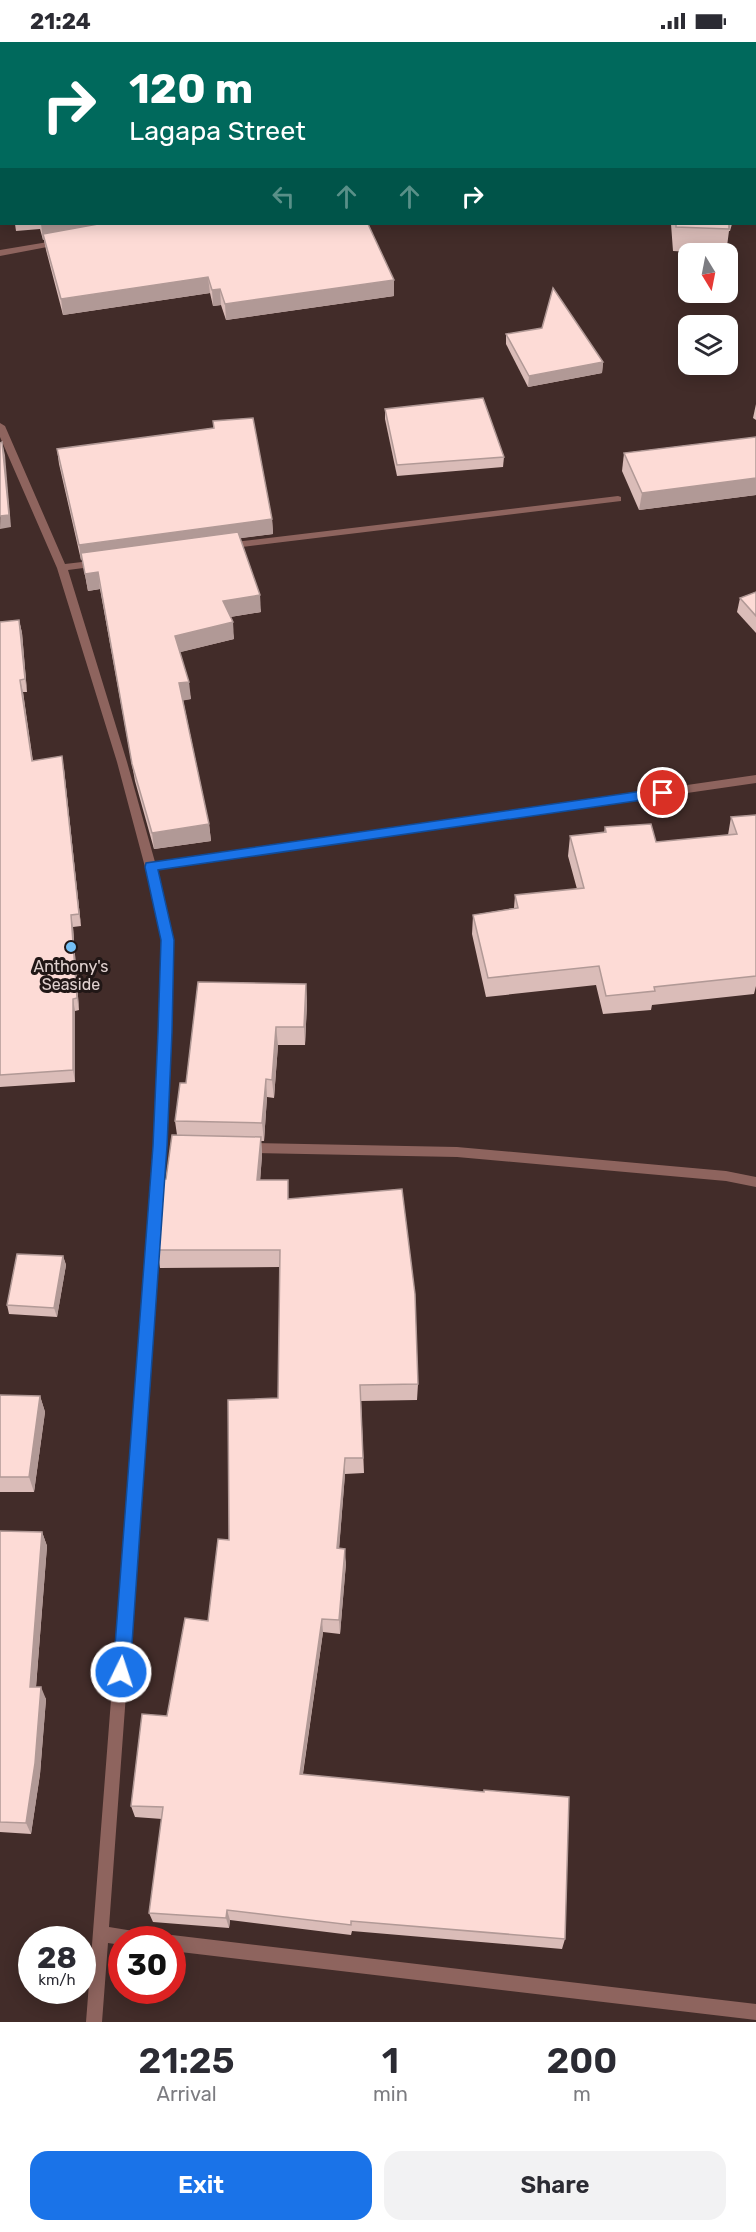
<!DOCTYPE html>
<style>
body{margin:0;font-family:Rubik,sans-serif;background:#f2f2f3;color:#2b2b33;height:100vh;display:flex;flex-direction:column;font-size:22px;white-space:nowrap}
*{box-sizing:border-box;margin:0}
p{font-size:20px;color:#7c7c81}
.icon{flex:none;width:33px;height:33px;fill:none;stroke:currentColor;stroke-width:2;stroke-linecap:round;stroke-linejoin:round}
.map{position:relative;height:1980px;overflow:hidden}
.sheet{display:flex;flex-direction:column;background:#fff;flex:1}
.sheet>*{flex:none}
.guide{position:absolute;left:0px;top:0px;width:756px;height:183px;box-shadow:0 3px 15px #0003;background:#00695c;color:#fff;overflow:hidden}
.needle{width:39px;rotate:170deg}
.tools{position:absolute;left:678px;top:201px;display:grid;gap:12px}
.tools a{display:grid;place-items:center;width:60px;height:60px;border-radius:12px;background:#fff;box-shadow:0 3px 15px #0003;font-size:30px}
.speed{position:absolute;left:18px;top:1884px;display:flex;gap:12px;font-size:30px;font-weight:700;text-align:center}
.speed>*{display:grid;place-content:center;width:78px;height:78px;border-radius:50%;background:#fff;box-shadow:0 3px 15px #0003;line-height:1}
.speed small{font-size:15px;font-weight:400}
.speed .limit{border:9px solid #d22;background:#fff;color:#111}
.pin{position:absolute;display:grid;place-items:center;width:51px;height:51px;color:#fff;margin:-26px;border:3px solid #fff;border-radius:50%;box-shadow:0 2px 6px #0007}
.me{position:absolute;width:66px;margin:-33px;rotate:4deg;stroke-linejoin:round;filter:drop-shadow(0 0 4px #0008)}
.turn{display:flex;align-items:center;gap:21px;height:126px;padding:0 30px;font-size:27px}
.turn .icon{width:78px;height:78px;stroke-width:2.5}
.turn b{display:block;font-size:42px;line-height:51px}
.lanes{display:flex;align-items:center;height:57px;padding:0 30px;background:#0003;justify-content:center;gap:30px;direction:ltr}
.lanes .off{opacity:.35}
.eta{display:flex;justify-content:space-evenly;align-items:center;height:102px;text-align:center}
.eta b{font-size:36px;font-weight:600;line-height:42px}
.button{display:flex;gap:12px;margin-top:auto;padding:12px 30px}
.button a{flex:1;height:69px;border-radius:18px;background:#1a73e8;color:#fff;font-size:24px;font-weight:600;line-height:69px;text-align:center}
.button a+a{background:#f2f2f3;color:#2b2b33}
.status{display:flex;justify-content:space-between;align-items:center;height:42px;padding:0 30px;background:#fff;direction:ltr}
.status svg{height:16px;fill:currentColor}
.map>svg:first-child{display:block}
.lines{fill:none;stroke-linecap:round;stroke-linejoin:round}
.street{fill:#8e645e;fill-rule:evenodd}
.wall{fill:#dabcb8}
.shaded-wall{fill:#b19996}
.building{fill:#fddbd6;stroke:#b19996;stroke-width:1.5}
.route{fill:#1a73e8;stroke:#114b97;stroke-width:1.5}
.poi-dot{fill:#75c0f6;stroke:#211716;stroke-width:2}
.labels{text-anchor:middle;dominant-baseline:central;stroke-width:6;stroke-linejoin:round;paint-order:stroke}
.poi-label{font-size:16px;fill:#e1d2d0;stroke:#211716}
</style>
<div class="status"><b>21:24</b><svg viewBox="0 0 49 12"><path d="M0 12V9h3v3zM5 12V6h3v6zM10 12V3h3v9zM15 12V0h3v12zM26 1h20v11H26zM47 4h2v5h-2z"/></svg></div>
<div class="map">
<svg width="756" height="1980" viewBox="0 0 756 1980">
<rect width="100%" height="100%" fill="#422c29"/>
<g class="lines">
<!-- street -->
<g class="street">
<polygon points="60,198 63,198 63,202 0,214 0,208"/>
<polygon points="0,381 5,384 65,522 99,518 104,521 99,524 68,528 127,720 155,820 756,733 756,741 157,828 174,898 166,1104 109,1885 152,1892 154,1898 122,1898 122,1903 108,1901 102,1980 86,1980 154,1104 162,898 145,825 117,720 57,526 0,395"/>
<polygon points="618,454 621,455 621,459 226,507 221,504 226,501"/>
<polygon points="248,1101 457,1105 726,1129 756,1135 756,1145 726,1139 457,1115 248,1111 244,1110 242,1106 244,1102"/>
<polygon points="172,1893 756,1962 756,1978 172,1909 172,1898 165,1898"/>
</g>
</g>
<!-- wall -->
<g class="wall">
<polygon points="0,0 2,2 2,182 15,182 0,182"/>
<polygon points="15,182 368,182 394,254 226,278 221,263 213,264 210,251 63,273 46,208 44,198 43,198 40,187 16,189"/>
<polygon points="671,182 732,182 730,189 729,189 726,212 673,209"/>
<polygon points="542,286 603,320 602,331 528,345 506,302 506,292"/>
<polygon points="756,362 756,378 753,376"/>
<polygon points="385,367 504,415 503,425 397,434 385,377"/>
<polygon points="213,379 272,477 273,492 240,496 261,570 230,575 234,597 180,610 191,657 183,658 209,782 211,799 154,807 135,739 100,547 88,549 82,517 81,518 59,422 57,407 213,386"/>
<polygon points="756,395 756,453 639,468 622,429 624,411"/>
<polygon points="756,550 756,591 737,570 740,556"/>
<polygon points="19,578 22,591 27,650 23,650 33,719 64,727 81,884 73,885 79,968 75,969 75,1040 0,1045 0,580"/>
<polygon points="756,773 756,944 754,952 652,963 651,968 603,972 596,943 486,955 472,892 473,873 514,866 515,853 577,847 568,814 570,794 604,791 605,785 656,800 728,793 731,775"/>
<polygon points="306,942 307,961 305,1003 278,1003 274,1056 267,1055 264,1099 261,1099 262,1113 260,1138 290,1157 418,1342 417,1358 361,1359 364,1431 345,1432 339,1506 346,1521 340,1592 323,1590 303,1732 565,1897 562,1907 352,1889 351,1893 230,1878 229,1886 153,1880 149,1871 162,1777 135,1775 131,1764 167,1674 208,1579 229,1498 278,1356 280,1225 160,1226 157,1208 166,1137 177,1093 175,1079 186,1041"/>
<polygon points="63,1214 66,1223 57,1275 9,1272 7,1263"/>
<polygon points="0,1354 40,1354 45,1370 34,1450 0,1450"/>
<polygon points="0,1489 42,1490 47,1504 36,1645 46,1657 40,1732 31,1792 0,1790"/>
</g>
<!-- shaded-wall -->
<g class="shaded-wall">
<polygon points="41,182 140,182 43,192 44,198 43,198"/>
<polygon points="208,235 210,251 63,273 61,257"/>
<polygon points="394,238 394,254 226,278 225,262"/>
<polygon points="220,247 221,263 213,264 212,248"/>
<polygon points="603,320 602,331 528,345 529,334"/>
<polygon points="2,400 5,413 11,485 0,487"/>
<polygon points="756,436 756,453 639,468 642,451"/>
<polygon points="272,477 273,492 82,517 81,511 82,517 81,518 79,503"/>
<polygon points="98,530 100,547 88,549 85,532"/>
<polygon points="260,553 261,570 224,576 223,559"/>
<polygon points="19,578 22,591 27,650 25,637"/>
<polygon points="233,580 234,597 177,611 175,594"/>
<polygon points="20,638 23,650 34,732 32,719"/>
<polygon points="189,640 191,657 181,659 179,641"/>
<polygon points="62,714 64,727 81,884 79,872"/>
<polygon points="209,782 211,799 154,807 152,791"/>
<polygon points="71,873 73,885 79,968 77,956"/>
<polygon points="306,942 307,961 305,1003 304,985"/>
<polygon points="73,957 75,969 75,1040 73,1028"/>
<polygon points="276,985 278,1003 274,1056 272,1038"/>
<polygon points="266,1037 267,1055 264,1099 262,1081"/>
<polygon points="261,1095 262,1113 259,1156 257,1138"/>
<polygon points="63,1214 66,1223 57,1275 54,1266"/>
<polygon points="40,1354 45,1370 34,1450 29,1435"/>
<polygon points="345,1416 345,1432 338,1521 337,1506"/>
<polygon points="42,1490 47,1504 35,1657 30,1645"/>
<polygon points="345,1507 346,1521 340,1592 339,1578"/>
<polygon points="322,1577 323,1590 301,1744 300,1732"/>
<polygon points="41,1645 46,1657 40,1732 31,1792 26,1781"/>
<polygon points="227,1868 230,1878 229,1886 226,1876"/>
</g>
<!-- building -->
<g class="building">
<polygon points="0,0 581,0 581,2 2,2 2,166 0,166 0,101 1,97 0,97"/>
<polygon points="98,182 368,182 394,238 225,262 220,247 212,248 208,235 61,257 43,192"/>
<polygon points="676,182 729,182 729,187 676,185"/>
<polygon points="553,246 603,320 529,334 506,292 542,286"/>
<polygon points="483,356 504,415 397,423 385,367"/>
<polygon points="253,376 272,477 79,503 57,407 214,386 213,379"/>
<polygon points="756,395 756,436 642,451 624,411"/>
<polygon points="2,400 9,473 0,474 0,401"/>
<polygon points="238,490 260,553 223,559 233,580 175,594 189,640 179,641 209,782 152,791 132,722 98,530 85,532 81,511"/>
<polygon points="756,550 756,574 740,556"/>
<polygon points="19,578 25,637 20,638 32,719 62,714 79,872 71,873 77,956 73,957 73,1028 0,1033 0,580"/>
<polygon points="756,773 756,934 654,945 655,949 606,954 599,924 488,936 473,873 518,866 515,853 584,846 570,794 606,790 605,785 651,782 656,800 737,792 731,775"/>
<polygon points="198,940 306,942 304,985 276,985 272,1038 266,1037 262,1081 175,1079 180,1041 186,1041"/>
<polygon points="172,1093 261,1095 257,1138 288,1138 288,1157 402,1147 415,1252 418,1342 360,1343 363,1416 345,1416 337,1506 345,1507 339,1578 322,1577 300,1732 484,1750 484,1748 569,1755 565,1897 351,1879 351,1883 227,1868 226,1876 149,1871 163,1765 131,1764 142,1672 167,1674 185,1576 208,1579 218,1497 229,1498 228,1358 278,1356 280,1208 157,1208 162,1137 166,1137"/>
<polygon points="17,1212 63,1214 54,1266 7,1263"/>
<polygon points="0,1353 40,1354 29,1435 0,1435"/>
<polygon points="0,1489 42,1490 30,1645 41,1645 35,1721 26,1781 0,1780"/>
</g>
<!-- route -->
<polygon class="route" points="663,746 669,751 663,755 158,828 174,898 172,990 167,1104 130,1630 127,1636 121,1638 115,1636 113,1630 153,1104 158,990 161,898 145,825 146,821"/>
<!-- markers -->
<circle class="poi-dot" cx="71" cy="905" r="6"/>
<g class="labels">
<!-- poi labels -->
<g class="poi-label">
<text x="71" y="924">Anthony's<tspan x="71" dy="18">Seaside</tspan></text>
</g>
</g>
</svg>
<div class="tools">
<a><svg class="needle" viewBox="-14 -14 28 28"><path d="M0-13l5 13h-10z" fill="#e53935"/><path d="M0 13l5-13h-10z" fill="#7c7c81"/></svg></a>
<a><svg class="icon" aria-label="layers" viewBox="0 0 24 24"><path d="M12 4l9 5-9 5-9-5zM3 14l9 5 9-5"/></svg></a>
</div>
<div class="speed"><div>28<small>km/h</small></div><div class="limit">30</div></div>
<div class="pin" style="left:663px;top:751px;background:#d93025"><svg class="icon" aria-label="arrive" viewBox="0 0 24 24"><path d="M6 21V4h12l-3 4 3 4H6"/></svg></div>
<svg class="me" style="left:121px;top:1630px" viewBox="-20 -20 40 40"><circle r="17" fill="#1a73e8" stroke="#fff" stroke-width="3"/><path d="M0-11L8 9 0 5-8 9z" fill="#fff"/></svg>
<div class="guide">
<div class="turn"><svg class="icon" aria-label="right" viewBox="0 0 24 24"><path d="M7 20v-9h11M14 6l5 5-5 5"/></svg><div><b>120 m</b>Lagapa Street</div></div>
<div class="lanes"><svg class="icon off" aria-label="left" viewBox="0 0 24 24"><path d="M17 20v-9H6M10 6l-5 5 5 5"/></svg><svg class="icon off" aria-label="ahead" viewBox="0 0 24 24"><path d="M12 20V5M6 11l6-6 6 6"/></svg><svg class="icon off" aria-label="ahead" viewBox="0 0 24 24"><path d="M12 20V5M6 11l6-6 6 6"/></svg><svg class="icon" aria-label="right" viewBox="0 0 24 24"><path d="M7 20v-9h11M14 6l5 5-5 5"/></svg></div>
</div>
</div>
<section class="sheet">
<div class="eta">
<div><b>21:25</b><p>Arrival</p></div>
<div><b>1</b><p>min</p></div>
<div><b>200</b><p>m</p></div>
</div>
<div class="button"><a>Exit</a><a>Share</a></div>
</section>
